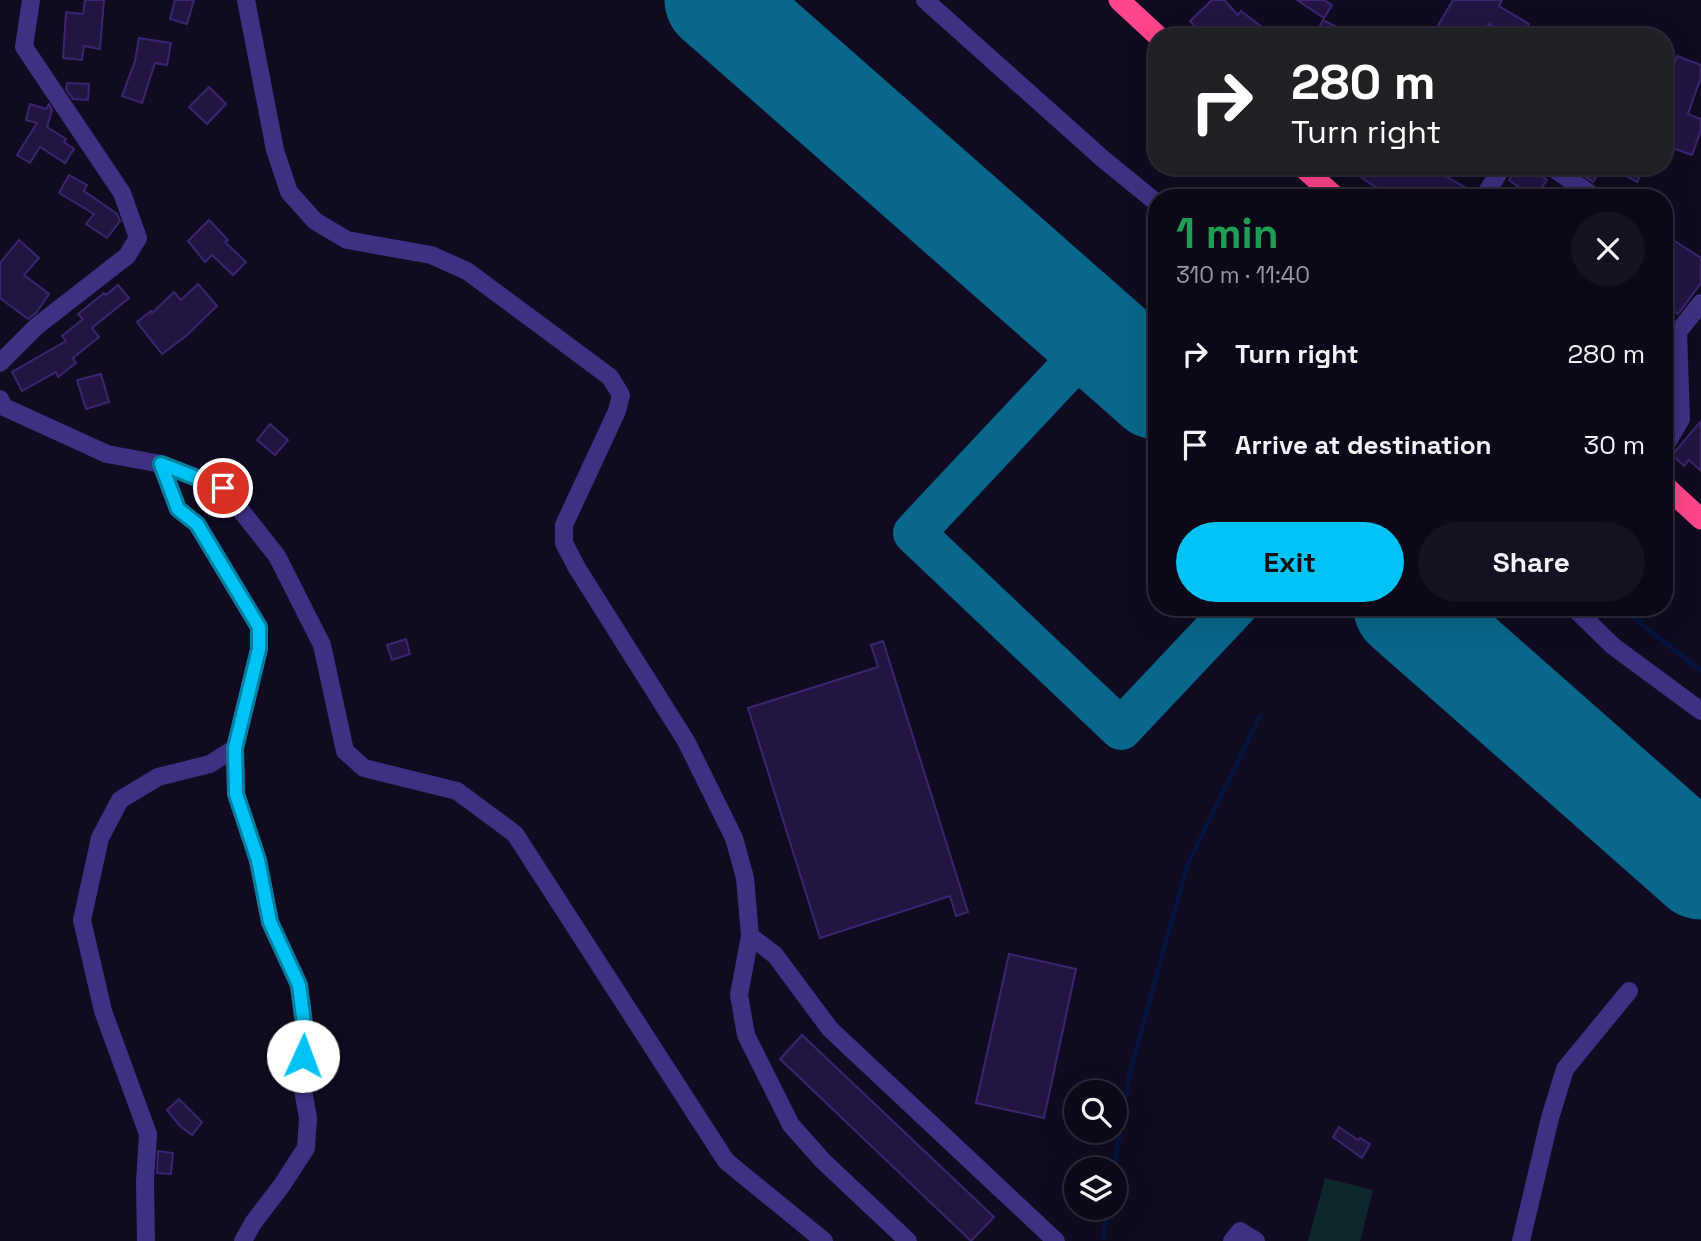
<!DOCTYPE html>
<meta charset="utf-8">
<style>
body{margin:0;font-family:"Space Grotesk",sans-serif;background:#151121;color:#f1f3f6;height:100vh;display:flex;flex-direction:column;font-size:26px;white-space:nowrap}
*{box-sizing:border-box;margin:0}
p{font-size:23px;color:#9a9aa2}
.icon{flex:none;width:38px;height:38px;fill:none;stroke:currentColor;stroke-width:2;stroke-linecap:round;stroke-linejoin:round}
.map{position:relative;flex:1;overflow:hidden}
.details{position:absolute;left:1148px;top:189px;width:525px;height:427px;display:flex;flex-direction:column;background:#0c0818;border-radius:28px;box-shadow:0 7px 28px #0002,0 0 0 2px #2c2937}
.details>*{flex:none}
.top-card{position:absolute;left:1148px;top:28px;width:525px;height:147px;border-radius:28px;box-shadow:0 7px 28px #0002,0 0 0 2px #2c2937;background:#202124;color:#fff;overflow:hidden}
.buttons{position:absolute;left:1064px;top:1080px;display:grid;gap:14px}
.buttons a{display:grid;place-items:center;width:63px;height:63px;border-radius:50%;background:#0c0818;box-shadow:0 7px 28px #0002,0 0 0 2px #2c2937;font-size:35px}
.pin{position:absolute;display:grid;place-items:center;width:60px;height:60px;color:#fff;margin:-30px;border:4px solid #fff;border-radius:50%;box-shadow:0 2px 7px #0007}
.me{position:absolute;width:77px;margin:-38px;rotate:2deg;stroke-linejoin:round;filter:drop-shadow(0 0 5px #0008)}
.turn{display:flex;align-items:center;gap:24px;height:147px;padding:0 28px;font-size:32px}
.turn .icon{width:91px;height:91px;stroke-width:2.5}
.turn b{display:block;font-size:49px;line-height:60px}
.round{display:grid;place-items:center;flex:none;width:74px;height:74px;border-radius:37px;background:#151121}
.headline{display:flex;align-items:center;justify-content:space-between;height:119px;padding:0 28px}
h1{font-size:42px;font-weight:700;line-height:52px;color:#1e9e55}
.primary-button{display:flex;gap:14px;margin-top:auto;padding:14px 28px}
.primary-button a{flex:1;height:80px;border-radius:42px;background:#00c3f5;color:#111;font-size:28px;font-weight:700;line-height:80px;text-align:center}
.primary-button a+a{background:#151121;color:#f1f3f6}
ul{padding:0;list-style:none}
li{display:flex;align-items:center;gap:21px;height:91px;padding:0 28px}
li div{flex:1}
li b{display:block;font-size:26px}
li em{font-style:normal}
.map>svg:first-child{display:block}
.green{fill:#0d282a}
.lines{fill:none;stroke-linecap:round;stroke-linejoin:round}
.stream{stroke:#05143f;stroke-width:4.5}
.taxiway{stroke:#08678a;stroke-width:42}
.runway{stroke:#08678a;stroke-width:103}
.building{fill:#231542;stroke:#3c2570;stroke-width:2}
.minor{stroke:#3d3183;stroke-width:18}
.highway{stroke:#ff458b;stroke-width:21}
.route-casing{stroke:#007f9f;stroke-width:18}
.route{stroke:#00c3f5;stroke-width:12}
</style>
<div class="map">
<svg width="1701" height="1241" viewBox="0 0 1701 1241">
<rect width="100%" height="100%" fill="#100b20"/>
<!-- green -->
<polygon class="green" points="1325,1178 1373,1190 1360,1241 1308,1241"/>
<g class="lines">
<!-- stream -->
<g class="stream">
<polyline points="1620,607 1701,671"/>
<polyline points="1114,1169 1130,1072 1187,866 1260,716"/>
<polyline points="1103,1238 1108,1208"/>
</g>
<!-- taxiway -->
<polyline class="taxiway" points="1098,337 914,533 1121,729 1236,607"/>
<!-- runway -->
<g class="runway">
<polyline points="716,0 1157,388"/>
<polyline points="1405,607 1701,868"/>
</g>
</g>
<!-- building -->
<g class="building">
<polygon points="85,0 104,0 100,49 84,46 82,60 63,58 66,12 83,14"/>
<polygon points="175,0 194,0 187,24 170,19"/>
<polygon points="1212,0 1224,0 1238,15 1241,11 1275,37 1204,37 1190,21"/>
<polygon points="1297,0 1324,0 1332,5 1324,18"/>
<polygon points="1453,0 1502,0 1499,6 1529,24 1522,37 1511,37 1489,24 1482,37 1437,37 1441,29 1437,27"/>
<polygon points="1323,20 1356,37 1314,37"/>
<polygon points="139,38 171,43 167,65 155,63 142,103 122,96 135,61"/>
<polygon points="1677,56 1701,65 1701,77 1688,114 1701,119 1701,130 1692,155 1664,145 1664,128 1672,106 1664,104 1664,85 1666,86"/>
<polygon points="67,83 89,84 88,100 73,99 66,89"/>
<polygon points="209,87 226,104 207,124 189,107"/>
<polygon points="30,104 46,109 49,104 52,110 47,127 66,139 64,142 74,149 65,163 40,147 30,163 17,155 37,123 26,120"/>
<polygon points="1364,166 1386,166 1401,176 1407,166 1428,166 1473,192 1472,198 1391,198 1358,175"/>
<polygon points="1519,166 1528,166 1547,180 1534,198 1509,180"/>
<polygon points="1570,166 1603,166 1593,182"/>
<polygon points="1609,166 1645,166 1637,182"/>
<polygon points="69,175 87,185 84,191 117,214 120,221 107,238 86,224 94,214 59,193"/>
<polygon points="209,220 228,240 225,242 246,262 233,275 212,255 205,262 188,241"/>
<polygon points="1664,234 1701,258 1701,283 1678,314 1664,305"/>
<polygon points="19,240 39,258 24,275 49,294 36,313 28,319 0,298 0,263"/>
<polygon points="198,284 217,306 186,336 162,354 137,322 151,311 152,313 174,292 181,300"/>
<polygon points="118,285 129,298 92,328 99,337 73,358 76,363 58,377 56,372 22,391 12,372 66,341 62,336 83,319 78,314 104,293 106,295"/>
<polygon points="1664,342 1667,344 1668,380 1664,386"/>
<polygon points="101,374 109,402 86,409 77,380"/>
<polygon points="1701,421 1701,471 1689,460 1684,466 1672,455"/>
<polygon points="270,424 288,440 275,455 257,440"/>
<polygon points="406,639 410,654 392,660 387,645"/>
<polygon points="883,641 968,912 956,916 950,896 820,938 748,708 878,667 871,645"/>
<polygon points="1009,954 1076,969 1044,1118 976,1103"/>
<polygon points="802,1035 994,1217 971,1241 780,1059"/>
<polygon points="179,1099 202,1122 192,1135 180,1126 167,1110"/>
<polygon points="1339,1127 1358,1140 1360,1138 1370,1144 1362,1158 1333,1137"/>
<polygon points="158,1151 173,1153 171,1174 157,1173"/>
</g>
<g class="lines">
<!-- minor -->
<g class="minor">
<polyline points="246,0 275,150 289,192 315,221 347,240 431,255 467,271 610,377 621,395 617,411 564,525 564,543 577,568 686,741 734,838 745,878 750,936 739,995 746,1035 791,1125 823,1161 908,1241"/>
<polyline points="925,0 1103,159 1157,203"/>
<polyline points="1550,166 1589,193"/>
<polyline points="1483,198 1503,166"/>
<polyline points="0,363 37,326 127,256 138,238 122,193 24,47 31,0"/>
<polyline points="0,399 4,407 107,454 161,464 223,488 277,556 322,645 345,751 364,768 457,791 515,834 726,1161 824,1241"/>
<polyline points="1664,448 1681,419 1678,332 1701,303"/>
<polyline points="161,464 178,509 197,524 259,627 259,649 235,748 236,794 258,861 270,922 299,985 306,1040 300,1073 308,1118 306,1148 282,1185 253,1223 243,1241"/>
<polyline points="1573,607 1613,646 1701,711"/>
<polyline points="750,936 775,955 830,1029 1056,1241"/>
<polyline points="146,1241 145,1182 148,1134 103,1011 82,920 100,838 120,800 158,777 210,764 235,748"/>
<polyline points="1232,1241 1240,1231 1256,1241"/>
<polyline points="1521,1241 1550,1118 1565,1069 1629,991"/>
</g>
<!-- highway -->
<g class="highway">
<polyline points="1119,0 1159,37"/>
<polyline points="1301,166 1337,198"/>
<polyline points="1664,485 1701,519"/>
</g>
</g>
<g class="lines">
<!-- route casing -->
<g class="route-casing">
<polyline id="route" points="223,488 161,464 178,509 197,524 259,627 259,649 235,748 236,794 258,860 270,922 299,985 306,1040 303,1056"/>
</g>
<!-- route -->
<use href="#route" class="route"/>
</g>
</svg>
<div class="buttons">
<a><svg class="icon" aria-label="search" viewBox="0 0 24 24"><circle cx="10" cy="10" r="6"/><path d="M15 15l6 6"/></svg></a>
<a><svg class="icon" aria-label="layers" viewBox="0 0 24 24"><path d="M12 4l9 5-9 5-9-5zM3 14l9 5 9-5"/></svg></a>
</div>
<div class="pin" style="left:223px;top:488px;background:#d93025"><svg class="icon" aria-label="arrive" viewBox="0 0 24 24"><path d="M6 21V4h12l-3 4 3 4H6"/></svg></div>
<svg class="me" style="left:303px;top:1056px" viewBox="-20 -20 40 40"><circle r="19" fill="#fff"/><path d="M0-13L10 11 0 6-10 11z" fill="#00c3f5"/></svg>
<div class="top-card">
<div class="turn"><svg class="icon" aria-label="right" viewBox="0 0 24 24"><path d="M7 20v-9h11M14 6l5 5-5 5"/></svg><div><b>280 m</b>Turn right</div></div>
</div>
<section class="details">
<div class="headline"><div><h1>1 min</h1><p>310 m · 11:40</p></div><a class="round"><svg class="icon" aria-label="close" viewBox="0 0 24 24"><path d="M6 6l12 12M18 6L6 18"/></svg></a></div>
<ul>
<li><svg class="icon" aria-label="right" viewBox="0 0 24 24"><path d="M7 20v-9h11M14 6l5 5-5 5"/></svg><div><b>Turn right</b></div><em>280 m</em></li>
<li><svg class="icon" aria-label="arrive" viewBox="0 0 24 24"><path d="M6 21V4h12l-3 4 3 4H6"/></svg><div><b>Arrive at destination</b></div><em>30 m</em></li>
</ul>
<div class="primary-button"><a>Exit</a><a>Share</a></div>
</section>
</div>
